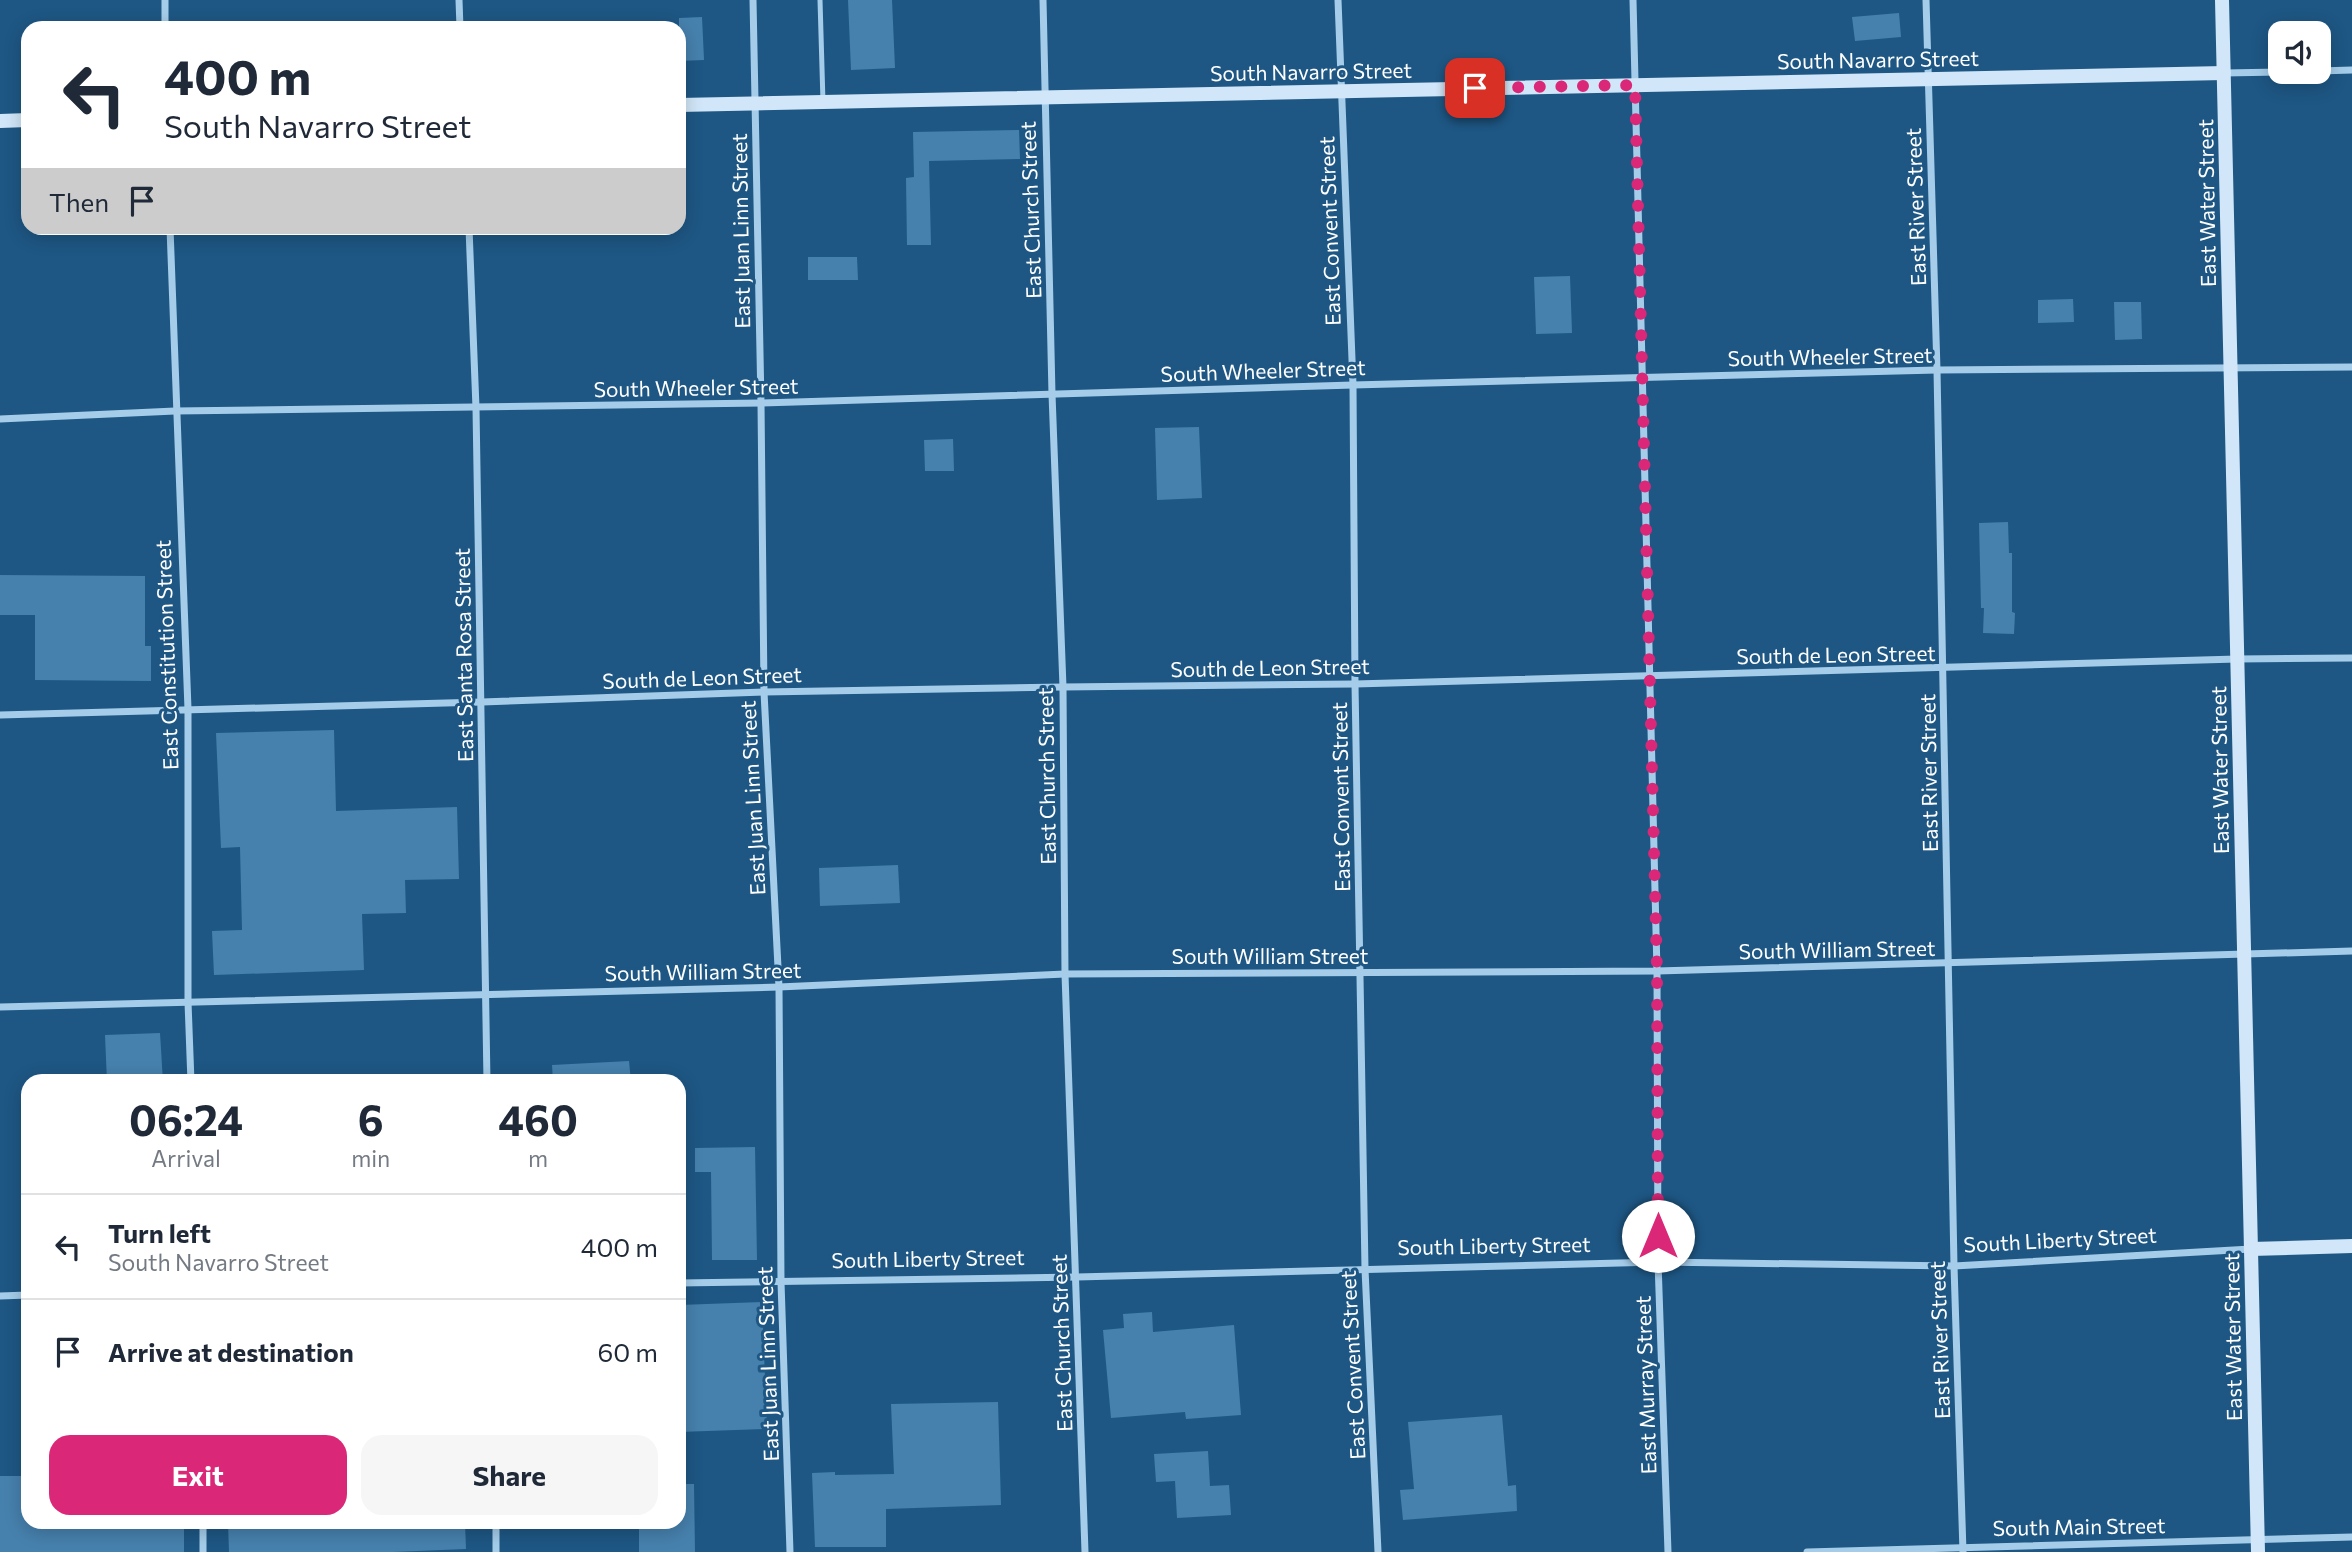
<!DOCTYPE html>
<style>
body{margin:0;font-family:Commissioner,sans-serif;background:#f6f6f7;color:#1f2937;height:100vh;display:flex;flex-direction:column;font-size:26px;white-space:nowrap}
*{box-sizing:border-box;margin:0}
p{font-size:23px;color:#747a83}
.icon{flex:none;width:38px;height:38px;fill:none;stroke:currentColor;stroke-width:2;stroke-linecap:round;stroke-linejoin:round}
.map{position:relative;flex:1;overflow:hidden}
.sheet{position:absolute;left:21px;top:1074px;width:665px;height:455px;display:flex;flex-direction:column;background:#fff;border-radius:21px;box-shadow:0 4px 18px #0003}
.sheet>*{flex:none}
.top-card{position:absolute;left:21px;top:21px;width:665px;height:214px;border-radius:21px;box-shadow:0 4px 18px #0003;background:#fff;color:#1f2937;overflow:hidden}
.controls{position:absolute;left:2268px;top:21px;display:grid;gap:14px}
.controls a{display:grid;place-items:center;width:63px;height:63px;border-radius:14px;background:#fff;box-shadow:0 4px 18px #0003;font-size:35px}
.pin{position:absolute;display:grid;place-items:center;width:60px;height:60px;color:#fff;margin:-30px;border-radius:14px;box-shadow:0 4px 10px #0006}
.me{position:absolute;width:77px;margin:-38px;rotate:0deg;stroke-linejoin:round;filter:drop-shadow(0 0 5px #0008)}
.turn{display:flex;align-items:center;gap:24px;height:147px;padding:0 28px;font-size:32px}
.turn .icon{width:91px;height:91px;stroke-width:2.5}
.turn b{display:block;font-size:49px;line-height:60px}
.then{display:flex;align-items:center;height:66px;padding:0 28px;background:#0003;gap:14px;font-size:26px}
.eta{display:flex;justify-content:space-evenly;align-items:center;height:119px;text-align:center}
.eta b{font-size:42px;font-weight:700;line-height:49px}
.cta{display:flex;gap:14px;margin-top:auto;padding:14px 28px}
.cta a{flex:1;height:80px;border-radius:21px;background:#db2777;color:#fff;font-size:28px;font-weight:700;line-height:80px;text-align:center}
.cta a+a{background:#f6f6f7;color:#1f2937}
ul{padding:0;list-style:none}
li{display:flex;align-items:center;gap:21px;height:105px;padding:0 28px;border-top:2px solid #e0e1e3}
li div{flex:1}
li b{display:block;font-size:26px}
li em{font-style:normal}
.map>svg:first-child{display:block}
.building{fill:#4681ad}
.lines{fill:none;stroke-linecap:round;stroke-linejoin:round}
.lane{stroke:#a5cdea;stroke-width:5}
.street{stroke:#a5cdea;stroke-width:7}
.secondary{stroke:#d1e6f8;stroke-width:14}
.route{stroke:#db2777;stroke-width:12;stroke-dasharray:0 21.6}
.labels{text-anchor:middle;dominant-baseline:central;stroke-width:6;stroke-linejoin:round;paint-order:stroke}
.street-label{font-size:21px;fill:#fff;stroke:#1e5784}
</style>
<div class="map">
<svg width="2352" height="1552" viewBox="0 0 2352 1552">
<rect width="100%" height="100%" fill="#1e5784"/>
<!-- building -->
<g class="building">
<polygon points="848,0 892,0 895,68 851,70"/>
<polygon points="1899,13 1901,37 1855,41 1852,17"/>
<polygon points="702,17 704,60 679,61 679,18"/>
<polygon points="1019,130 1020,159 929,161 931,245 907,245 906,178 914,177 913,132"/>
<polygon points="808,257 857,257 858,280 808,280"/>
<polygon points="1570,276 1572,333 1536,334 1534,277"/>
<polygon points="2073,299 2074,322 2038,323 2038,300"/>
<polygon points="2114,302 2141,302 2142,339 2115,340"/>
<polygon points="1199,427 1202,498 1157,500 1155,428"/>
<polygon points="953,439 954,471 925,471 924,440"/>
<polygon points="2008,522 2009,553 2012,553 2012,612 2015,613 2014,634 1983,633 1984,608 1981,608 1979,523"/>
<polygon points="0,575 145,576 145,646 151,646 151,681 35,680 35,615 0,615"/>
<polygon points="334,730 336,811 457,807 459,879 405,880 406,913 362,914 364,970 214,975 212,931 242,930 240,847 221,848 216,733"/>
<polygon points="898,865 900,903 820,906 819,868"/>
<polygon points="160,1033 163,1082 107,1082 105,1035"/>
<polygon points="629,1061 631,1082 553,1082 552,1065"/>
<polygon points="755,1147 757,1260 712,1260 711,1172 695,1172 695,1148"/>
<polygon points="762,1302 767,1429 679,1432 679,1305"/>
<polygon points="1152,1312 1153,1332 1234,1325 1241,1415 1186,1419 1185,1412 1111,1418 1103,1330 1124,1328 1123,1314"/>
<polygon points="998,1402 1001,1505 886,1509 886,1547 815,1547 812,1473 835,1472 835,1475 894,1474 891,1404"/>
<polygon points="1502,1415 1508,1486 1516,1485 1517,1511 1403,1520 1400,1490 1414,1489 1408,1422"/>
<polygon points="1208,1451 1210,1486 1229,1485 1231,1515 1177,1518 1175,1481 1156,1482 1154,1454"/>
<polygon points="0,1476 28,1476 28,1522 184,1522 184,1552 0,1552"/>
<polygon points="679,1484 694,1484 695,1552 639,1552 639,1522 679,1522"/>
<polygon points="228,1522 465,1522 466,1549 393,1552 229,1552"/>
</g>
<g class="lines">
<!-- lane -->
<polyline class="lane" points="820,0 823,102"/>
<!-- street -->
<g class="street">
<polyline points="165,0 165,28"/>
<polyline points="459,0 460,28"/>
<polyline points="753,0 761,403 764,692 779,987 781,1282 790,1552"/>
<polyline points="1043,0 1052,394 1063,687 1065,974 1085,1552"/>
<polyline points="1338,0 1353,385 1355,684 1365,1269 1378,1552"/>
<polyline points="1633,0 1657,971 1658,1262 1668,1552"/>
<polyline points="1926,0 1937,370 1954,1266 1963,1552"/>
<polyline points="2319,71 2352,70"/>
<polyline points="2224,73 2280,72"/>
<polyline points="170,228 188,709 188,1002 191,1082"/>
<polyline points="469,228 476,408 487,1082"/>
<polyline points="0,419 175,411 761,403 1353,385 1937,370 2352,367"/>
<polyline points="0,715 482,702 764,692 1063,687 1355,684 2237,659 2352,658"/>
<polyline points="0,1007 779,987 1065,974 1657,971 2352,951"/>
<polyline points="679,1283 1077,1277 1658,1262 1954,1266 2251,1249"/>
<polyline points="0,1296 28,1295"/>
<polyline points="203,1522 203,1552"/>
<polyline points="496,1522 496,1552"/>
<polyline points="1807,1552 2352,1537"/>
</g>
<!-- secondary -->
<g class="secondary">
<polyline points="2222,0 2258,1552"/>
<polyline points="679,105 2224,73"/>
<polyline points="0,121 28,120"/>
<polyline points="2251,1249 2352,1246"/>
</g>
</g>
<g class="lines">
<!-- route -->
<polyline class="route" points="1475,88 1635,85 1657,971 1658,1236"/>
</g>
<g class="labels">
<!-- street labels -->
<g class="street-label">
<text transform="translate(1878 59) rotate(-1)">South Navarro Street</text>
<text transform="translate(1311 71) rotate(-1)">South Navarro Street</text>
<text transform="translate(2206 203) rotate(-91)">East Water Street</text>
<text transform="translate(1915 207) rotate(-92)">East River Street</text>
<text transform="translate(1030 210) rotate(-92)">East Church Street</text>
<text transform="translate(740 231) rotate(-91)">East Juan Linn Street</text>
<text transform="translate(1329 231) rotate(-92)">East Convent Street</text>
<text transform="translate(1830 356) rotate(-1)">South Wheeler Street</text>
<text transform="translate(1263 370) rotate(-2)">South Wheeler Street</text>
<text transform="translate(696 387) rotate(-1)">South Wheeler Street</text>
<text transform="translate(1836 654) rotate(-1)">South de Leon Street</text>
<text transform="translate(166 655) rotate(-92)">East Constitution Street</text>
<text transform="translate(463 655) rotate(-91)">East Santa Rosa Street</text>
<text transform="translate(1270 667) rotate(-1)">South de Leon Street</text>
<text transform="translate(702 677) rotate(-2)">South de Leon Street</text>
<text transform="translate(2219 770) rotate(-91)">East Water Street</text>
<text transform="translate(1928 773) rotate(-91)">East River Street</text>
<text transform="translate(1046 776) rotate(-91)">East Church Street</text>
<text transform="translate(1340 797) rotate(-91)">East Convent Street</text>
<text transform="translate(752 798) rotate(-93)">East Juan Linn Street</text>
<text transform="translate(1837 949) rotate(-1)">South William Street</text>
<text x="1270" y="955">South William Street</text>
<text transform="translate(703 971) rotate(-1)">South William Street</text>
<text transform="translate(2060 1239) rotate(-3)">South Liberty Street</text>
<text transform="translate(1494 1245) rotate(-1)">South Liberty Street</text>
<text transform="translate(928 1258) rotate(-1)">South Liberty Street</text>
<text transform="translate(2232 1337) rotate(-91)">East Water Street</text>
<text transform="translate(1939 1340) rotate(-92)">East River Street</text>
<text transform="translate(1061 1343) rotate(-92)">East Church Street</text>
<text transform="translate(767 1364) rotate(-92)">East Juan Linn Street</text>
<text transform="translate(1352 1365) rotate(-93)">East Convent Street</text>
<text transform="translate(1645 1385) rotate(-92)">East Murray Street</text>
<text transform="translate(2079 1526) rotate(-1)">South Main Street</text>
</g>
</g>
</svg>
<div class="controls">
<a><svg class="icon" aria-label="sound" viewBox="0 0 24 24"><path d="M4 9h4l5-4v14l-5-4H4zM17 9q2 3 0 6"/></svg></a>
</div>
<div class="pin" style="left:1475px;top:88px;background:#d93025"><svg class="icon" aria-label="arrive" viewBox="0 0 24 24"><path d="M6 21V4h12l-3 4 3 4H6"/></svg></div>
<svg class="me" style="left:1658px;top:1236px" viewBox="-20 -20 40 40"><circle r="19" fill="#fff"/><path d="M0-13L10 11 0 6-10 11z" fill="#db2777"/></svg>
<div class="top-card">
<div class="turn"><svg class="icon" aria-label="left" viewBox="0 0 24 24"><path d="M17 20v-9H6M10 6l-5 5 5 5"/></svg><div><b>400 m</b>South Navarro Street</div></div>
<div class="then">Then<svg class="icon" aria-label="arrive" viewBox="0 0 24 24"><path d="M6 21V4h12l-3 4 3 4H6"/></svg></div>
</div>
<section class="sheet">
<div class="eta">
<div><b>06:24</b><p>Arrival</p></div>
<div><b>6</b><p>min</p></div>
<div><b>460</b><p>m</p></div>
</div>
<ul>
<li><svg class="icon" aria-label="left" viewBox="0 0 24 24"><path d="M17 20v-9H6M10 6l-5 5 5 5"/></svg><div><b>Turn left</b><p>South Navarro Street</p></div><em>400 m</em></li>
<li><svg class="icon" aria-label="arrive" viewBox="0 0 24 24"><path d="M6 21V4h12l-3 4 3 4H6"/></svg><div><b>Arrive at destination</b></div><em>60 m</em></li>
</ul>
<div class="cta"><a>Exit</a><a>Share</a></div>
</section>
</div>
